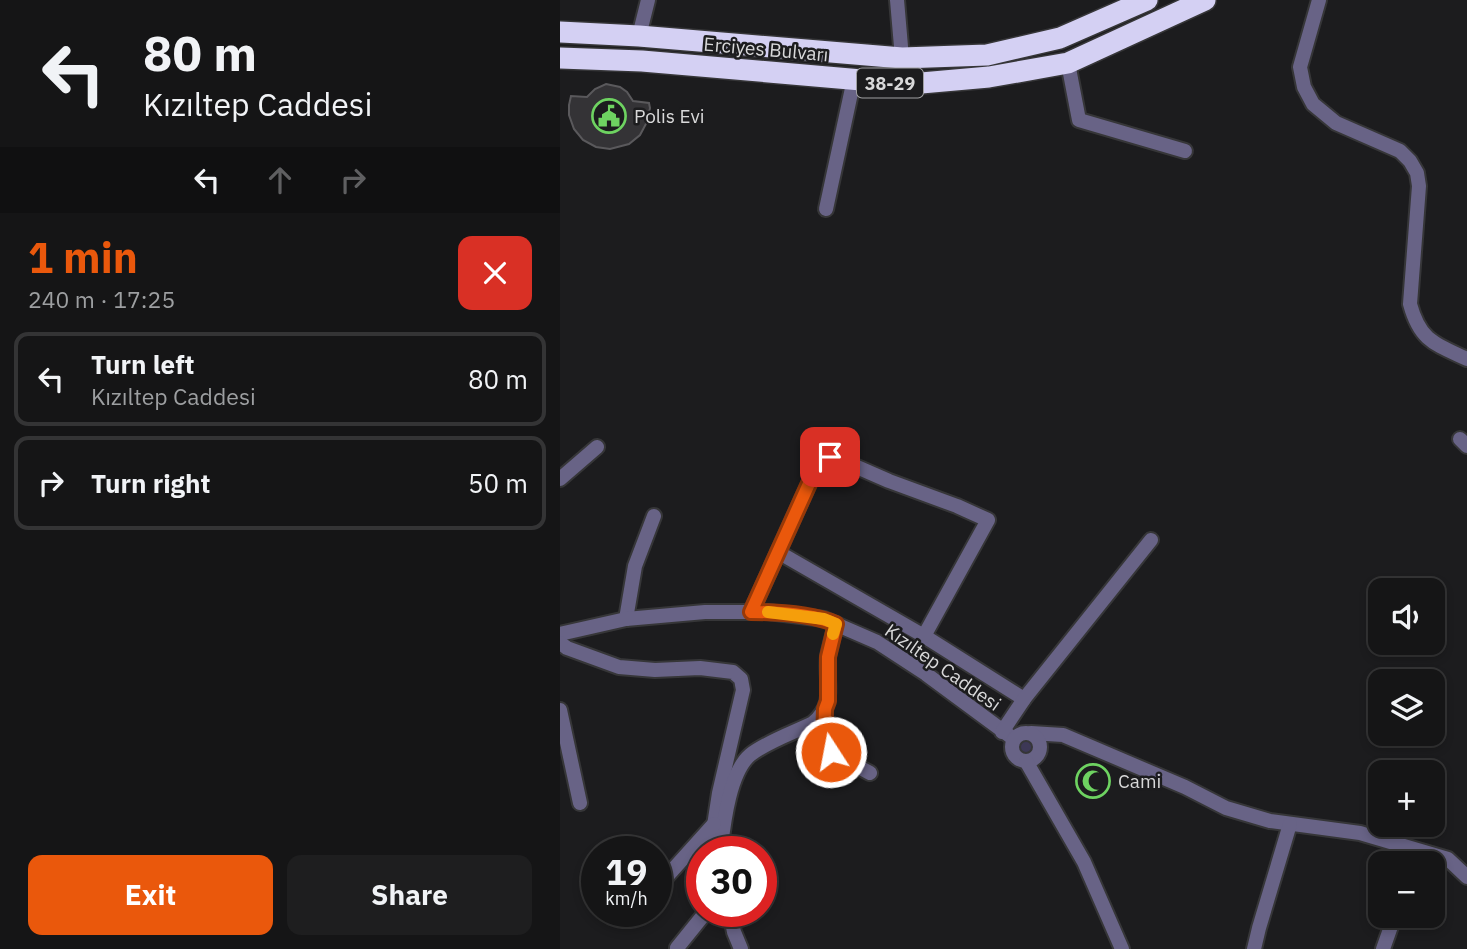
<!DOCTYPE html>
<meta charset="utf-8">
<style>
body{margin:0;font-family:"IBM Plex Sans",sans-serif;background:#1e1e1f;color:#f1f3f6;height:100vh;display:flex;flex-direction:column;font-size:26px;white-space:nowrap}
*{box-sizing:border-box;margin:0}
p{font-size:23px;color:#9d9fa1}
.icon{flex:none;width:38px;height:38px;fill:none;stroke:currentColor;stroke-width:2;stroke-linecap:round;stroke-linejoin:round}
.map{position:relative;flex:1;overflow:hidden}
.sheet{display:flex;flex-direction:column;background:#151516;width:560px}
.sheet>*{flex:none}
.hud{background:#151516;color:#f1f3f6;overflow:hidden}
.controls{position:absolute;left:808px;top:578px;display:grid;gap:14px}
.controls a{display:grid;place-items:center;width:77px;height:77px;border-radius:14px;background:#151516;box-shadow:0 4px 10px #0003,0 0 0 2px #343435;font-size:35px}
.speed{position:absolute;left:21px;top:836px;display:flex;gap:14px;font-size:35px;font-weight:700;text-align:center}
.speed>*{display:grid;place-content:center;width:91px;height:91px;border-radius:50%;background:#151516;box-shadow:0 4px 10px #0003,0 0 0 2px #343435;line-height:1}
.speed small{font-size:18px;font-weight:400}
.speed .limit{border:10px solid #d22;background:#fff;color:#111}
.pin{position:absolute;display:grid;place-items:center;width:60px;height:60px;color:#fff;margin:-30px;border-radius:14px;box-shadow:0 4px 10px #0006}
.me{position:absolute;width:77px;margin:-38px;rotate:349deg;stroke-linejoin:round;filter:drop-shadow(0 0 5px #0008)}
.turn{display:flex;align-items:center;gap:24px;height:147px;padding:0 28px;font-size:32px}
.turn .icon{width:91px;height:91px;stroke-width:2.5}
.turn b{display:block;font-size:49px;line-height:60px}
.lanes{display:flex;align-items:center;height:66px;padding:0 28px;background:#0003;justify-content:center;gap:35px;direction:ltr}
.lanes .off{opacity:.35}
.round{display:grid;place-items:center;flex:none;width:74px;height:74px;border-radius:14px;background:#1e1e1f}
.head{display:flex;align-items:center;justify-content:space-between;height:119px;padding:0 28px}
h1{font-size:42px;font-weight:700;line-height:52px;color:#ea580c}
.cta{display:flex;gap:14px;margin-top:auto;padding:14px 28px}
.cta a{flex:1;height:80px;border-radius:14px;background:#ea580c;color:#fff;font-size:28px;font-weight:700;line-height:80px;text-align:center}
.cta a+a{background:#1e1e1f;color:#f1f3f6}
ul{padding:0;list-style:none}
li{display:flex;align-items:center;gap:21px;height:94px;margin:0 14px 10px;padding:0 14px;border:4px solid #343435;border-radius:14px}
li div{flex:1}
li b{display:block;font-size:26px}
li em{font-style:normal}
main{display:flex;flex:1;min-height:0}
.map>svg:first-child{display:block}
.green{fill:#3d3856}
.building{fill:#343336;stroke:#5a595c;stroke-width:2}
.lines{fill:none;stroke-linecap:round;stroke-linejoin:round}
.minor-casing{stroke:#363638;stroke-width:18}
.highway-casing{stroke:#363638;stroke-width:24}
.minor{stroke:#686386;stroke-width:14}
.highway{stroke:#d4d0f3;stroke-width:21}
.route-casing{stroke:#983908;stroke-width:18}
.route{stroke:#ea580c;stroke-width:12}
.slow{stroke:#f59e0b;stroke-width:12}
.labels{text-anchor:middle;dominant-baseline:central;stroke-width:5;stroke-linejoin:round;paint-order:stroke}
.shield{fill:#1c1c1e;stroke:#a0a0a2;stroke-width:2}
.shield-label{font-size:18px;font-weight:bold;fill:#d9d9da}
.street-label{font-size:19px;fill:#d9d9da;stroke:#1c1c1e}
.poi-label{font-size:19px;fill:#d9d9da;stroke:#1c1c1e;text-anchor:start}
</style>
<main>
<section class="sheet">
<div class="hud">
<div class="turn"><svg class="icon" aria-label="left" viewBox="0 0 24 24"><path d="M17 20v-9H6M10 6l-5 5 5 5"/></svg><div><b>80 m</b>Kızıltep Caddesi</div></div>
<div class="lanes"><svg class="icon" aria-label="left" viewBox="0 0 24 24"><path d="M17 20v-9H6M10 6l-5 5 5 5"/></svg><svg class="icon off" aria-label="ahead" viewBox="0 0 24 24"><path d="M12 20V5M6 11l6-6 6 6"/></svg><svg class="icon off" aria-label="right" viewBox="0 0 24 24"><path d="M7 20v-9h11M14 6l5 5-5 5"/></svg></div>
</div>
<div class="head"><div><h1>1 min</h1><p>240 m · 17:25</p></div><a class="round" style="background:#d93025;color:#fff"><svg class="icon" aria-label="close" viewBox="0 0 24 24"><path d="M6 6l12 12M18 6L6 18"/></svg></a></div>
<ul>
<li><svg class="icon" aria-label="left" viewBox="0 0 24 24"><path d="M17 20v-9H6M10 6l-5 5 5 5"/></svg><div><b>Turn left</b><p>Kızıltep Caddesi</p></div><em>80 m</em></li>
<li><svg class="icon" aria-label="right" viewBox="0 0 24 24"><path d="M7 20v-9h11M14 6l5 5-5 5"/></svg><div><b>Turn right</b></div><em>50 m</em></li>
</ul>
<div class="cta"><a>Exit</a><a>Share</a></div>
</section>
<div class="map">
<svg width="907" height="949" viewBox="0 0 907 949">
<rect width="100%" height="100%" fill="#1c1c1e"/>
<!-- green -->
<circle class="green" cx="466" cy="747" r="8"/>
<!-- building -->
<g class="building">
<polygon points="46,84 60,87 67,92 73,101 89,103 90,108 87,122 80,135 69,144 50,149 36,147 23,140 14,129 9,115 9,105 11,96 27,97 35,89"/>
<polygon points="527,766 547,774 539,795 519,787"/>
</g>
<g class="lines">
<!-- minor casing -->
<g class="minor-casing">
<g id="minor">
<polyline points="337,0 342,58"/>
<path d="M759,0l-19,67 4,20 9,17 23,19 64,28 10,10 7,12 2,13 -9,118c10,37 25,40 57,55"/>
<polyline points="79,36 88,0"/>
<polyline points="508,63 519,120 625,151"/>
<polyline points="266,209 294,79"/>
<polyline points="900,439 907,446"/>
<polyline points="0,479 37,447"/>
<polyline points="218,552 364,636 464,699"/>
<polyline points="191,612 257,466 262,459 274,457 329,481 397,506 428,520 364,636"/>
<polyline points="66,619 75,566 94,516"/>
<polyline points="0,634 66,619 145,612 208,612 264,619 317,642 366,674 454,739"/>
<polyline points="0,643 7,648 59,667 95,670 140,668 173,672 181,679 183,690 159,793 151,845 152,852"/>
<polyline points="265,709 265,746 271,752 310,773"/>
<polyline points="0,710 20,803"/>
<polyline points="442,732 464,699 591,540"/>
<polyline points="471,733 503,735 625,787 666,808 710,821 800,833 888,859 907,877"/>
<circle cx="466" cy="747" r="14"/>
<polyline points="466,761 524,862 562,949"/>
<path d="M162,852l-1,-6c3,-25 9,-74 29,-91 18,-14 43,-22 63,-32 24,-20 12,-40 15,-67 2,-10 5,-21 8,-32"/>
<polyline points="101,883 154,824"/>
<polyline points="170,912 174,932 181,949"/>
<polyline points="117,948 146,912"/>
<polyline points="694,949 699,928 730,824"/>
<polyline points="823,949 835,915"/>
</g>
</g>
<!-- highway casing -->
<g class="highway-casing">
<g id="highway">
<polyline points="0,32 79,36 342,58 427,55 500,38 587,0"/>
<polyline points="0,58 82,61 336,83 350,84 429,77 508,63 645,0"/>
</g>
</g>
<!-- minor -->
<use href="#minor" class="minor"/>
<!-- highway -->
<use href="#highway" class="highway"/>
</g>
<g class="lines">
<!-- route casing -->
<g class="route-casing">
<path id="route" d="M270,457l-8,2 -5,7 -66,146c26,0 61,2 85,12l-8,33v44l-3,8 -1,33 1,4 6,6"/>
</g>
<!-- route -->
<use href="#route" class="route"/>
<!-- slow -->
<polyline class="slow" points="208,612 264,619 276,624 273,634"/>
</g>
<!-- icons -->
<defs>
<g id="civic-ring" transform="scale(1.75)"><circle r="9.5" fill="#1c1c1e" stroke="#6ed361" stroke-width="1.5"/><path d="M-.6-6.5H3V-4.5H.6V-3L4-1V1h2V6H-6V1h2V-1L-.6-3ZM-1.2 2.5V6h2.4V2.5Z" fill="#6ed361"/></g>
<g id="mosque-ring" transform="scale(1.75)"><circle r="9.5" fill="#1c1c1e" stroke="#6ed361" stroke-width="1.5"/><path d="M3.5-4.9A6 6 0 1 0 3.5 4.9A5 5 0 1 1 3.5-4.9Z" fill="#6ed361"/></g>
</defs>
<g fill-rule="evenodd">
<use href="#civic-ring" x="49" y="116"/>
<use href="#mosque-ring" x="533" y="781"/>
</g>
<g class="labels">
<!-- shield labels -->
<rect class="shield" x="297" y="68.5" width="66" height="29" rx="5"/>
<g class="shield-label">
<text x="330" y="83">38-29</text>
</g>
<!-- street labels -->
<g class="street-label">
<text transform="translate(206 49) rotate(5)">Erciyes Bulvarı</text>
<text transform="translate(383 667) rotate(35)">Kızıltep Caddesi</text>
</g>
<!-- poi labels -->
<g class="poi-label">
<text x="74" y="116">Polis Evi</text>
<text x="558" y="781">Cami</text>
</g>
</g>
</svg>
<div class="controls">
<a><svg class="icon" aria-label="sound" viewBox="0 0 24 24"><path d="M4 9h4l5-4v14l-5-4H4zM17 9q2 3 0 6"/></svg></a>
<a><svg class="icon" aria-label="layers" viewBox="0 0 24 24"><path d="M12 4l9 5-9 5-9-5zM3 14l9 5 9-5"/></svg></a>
<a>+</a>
<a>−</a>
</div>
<div class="speed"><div>19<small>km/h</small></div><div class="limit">30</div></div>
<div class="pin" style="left:270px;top:457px;background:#d93025"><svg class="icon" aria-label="arrive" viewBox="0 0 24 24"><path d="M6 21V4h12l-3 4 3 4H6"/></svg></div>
<svg class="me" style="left:271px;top:752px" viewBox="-20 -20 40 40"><circle r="17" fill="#ea580c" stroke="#fff" stroke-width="3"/><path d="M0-11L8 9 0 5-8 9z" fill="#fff"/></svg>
</div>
</main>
